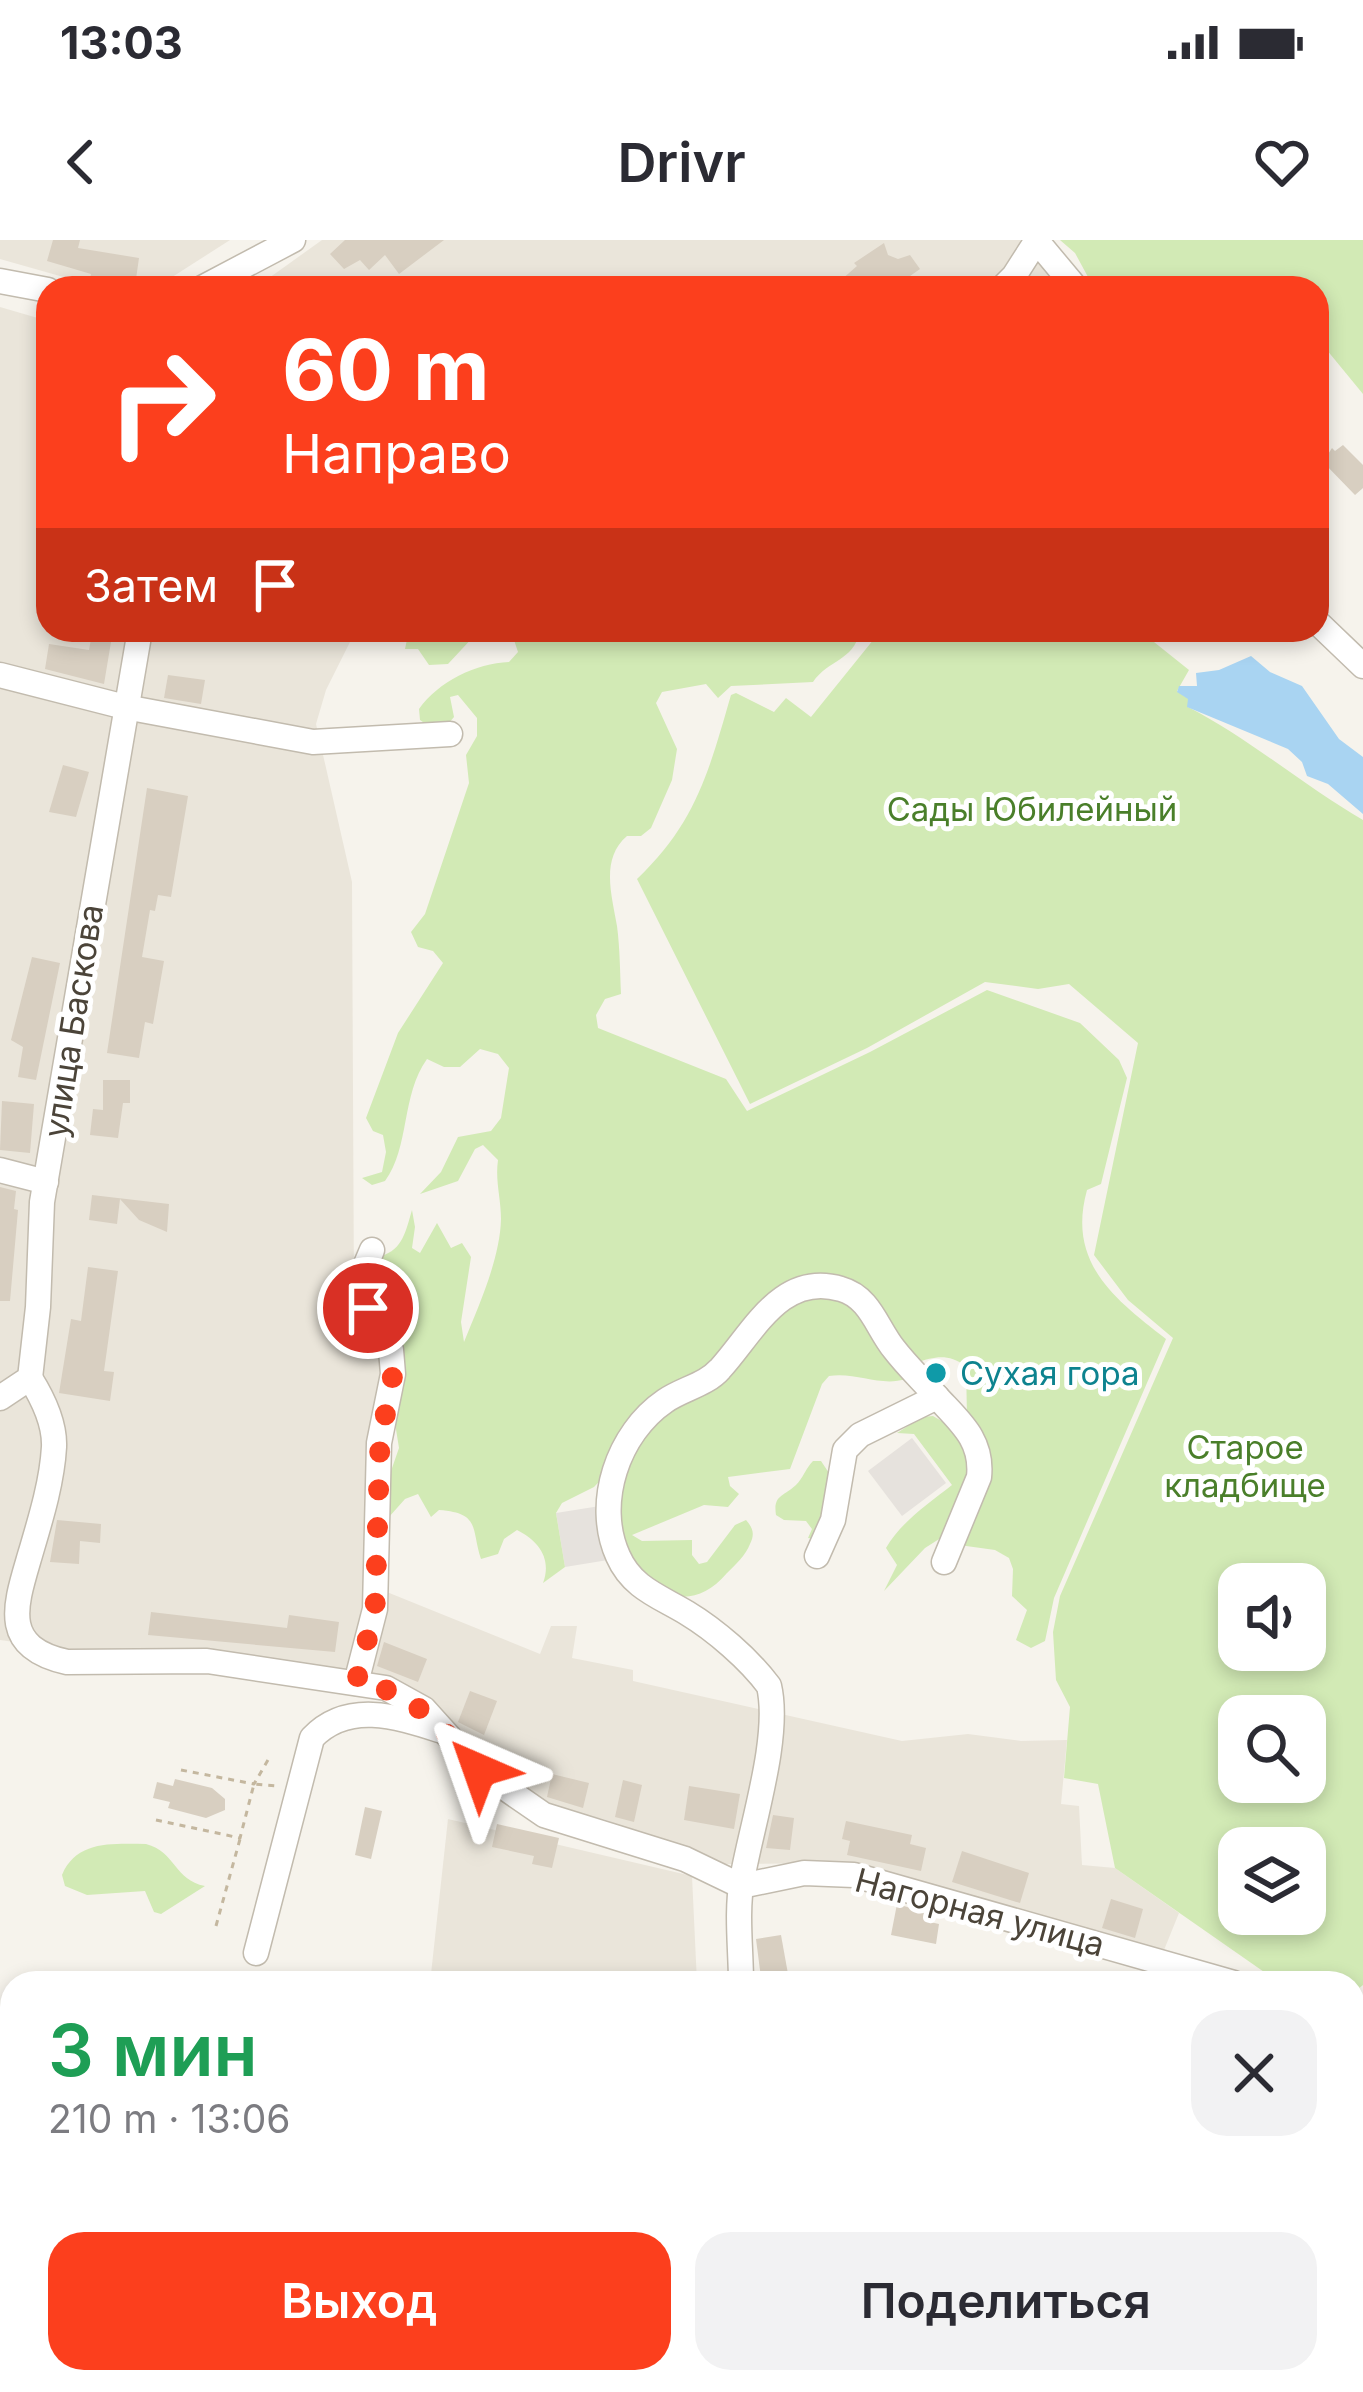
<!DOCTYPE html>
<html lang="ru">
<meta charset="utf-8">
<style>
body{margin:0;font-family:Inter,sans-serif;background:#f2f2f3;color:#2b2b33;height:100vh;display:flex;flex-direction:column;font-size:45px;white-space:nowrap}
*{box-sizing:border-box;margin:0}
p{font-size:39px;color:#7c7c81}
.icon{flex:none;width:66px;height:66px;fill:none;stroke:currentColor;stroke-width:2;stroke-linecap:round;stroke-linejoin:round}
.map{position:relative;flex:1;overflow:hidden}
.details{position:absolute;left:0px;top:1731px;width:1365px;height:423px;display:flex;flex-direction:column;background:#fff;border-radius:36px 36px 0 0;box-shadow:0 6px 18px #0003}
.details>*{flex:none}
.hud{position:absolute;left:36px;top:36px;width:1293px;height:366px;border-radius:36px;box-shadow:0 6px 18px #0003;background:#fc3f1d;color:#fff;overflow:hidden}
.controls{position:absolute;left:1218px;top:1323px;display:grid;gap:24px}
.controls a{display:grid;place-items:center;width:108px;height:108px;border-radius:24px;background:#fff;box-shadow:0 6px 18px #0003;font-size:60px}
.pin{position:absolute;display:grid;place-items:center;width:102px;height:102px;color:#fff;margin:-51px;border:6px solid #fff;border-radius:50%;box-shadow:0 3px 12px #0007}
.me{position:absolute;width:132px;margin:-66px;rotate:317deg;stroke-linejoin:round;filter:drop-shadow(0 0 9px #0008)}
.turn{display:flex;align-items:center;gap:42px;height:252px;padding:0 48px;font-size:54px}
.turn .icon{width:156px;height:156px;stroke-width:2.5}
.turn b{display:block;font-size:84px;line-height:102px}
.then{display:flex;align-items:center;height:114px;padding:0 48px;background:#0003;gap:24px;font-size:45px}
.round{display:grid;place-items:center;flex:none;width:126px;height:126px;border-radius:36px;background:#f2f2f3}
.overview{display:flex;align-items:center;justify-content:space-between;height:204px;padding:0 48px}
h1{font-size:72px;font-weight:600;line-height:90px;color:#1e9e55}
.button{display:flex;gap:24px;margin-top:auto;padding:24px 48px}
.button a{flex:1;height:138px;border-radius:36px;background:#fc3f1d;color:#fff;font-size:48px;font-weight:600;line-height:138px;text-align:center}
.button a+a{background:#f2f2f3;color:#2b2b33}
.status{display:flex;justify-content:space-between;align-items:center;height:84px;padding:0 60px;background:#fff;direction:ltr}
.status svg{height:33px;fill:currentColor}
header{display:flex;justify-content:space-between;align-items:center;height:156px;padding:0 48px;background:#fff;font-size:54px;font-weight:600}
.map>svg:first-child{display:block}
.residential{fill:#eae5da}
.industrial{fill:#e6e2dd}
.green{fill:#d2eab5;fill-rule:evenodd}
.water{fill:#a9d4f2}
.building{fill:#d8cfc1}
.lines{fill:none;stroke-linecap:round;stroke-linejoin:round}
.minor-casing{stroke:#c2bbae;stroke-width:27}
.path{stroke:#c4b79f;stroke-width:3;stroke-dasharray:6 6;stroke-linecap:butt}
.minor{stroke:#fff;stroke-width:24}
.route{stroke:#fc3f1d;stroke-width:21;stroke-dasharray:0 37.8}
.culture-dot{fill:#0f9aa8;stroke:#fff;stroke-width:4.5}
.labels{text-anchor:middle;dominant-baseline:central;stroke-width:10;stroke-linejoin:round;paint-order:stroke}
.park-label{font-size:33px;fill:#4a7f2a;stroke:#fff}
.street-label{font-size:33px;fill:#4b4439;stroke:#fff}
.culture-label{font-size:33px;fill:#0d838f;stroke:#fff;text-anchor:start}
</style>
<div class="status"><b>13:03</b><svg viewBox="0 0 49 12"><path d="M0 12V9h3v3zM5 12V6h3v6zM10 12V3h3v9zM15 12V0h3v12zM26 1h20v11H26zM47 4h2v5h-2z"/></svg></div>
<header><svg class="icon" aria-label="back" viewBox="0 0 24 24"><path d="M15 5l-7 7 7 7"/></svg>Drivr<svg class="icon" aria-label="heart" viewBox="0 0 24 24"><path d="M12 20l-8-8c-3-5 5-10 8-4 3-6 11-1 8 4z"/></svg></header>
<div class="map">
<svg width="1363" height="2152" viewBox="0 0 1363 2152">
<rect width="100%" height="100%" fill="#f6f3ec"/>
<!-- residential -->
<g class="residential">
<polygon points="0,0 230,0 155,48 115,48 81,42 0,19"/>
<polygon points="322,0 1020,0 1063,48 255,48"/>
<polygon points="0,67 48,81 48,390 356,390 326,450 316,484 352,642 354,1060 386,1115 372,1346 540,1414 551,1386 577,1386 572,1418 633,1430 633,1441 902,1501 968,1494 1021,1501 1067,1500 1061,1564 1079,1566 1082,1625 1115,1628 1179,1673 1162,1715 834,1623 725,1624 603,1579 540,1564 491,1532 442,1469 423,1456 370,1435 286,1420 86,1412 0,1400"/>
<polygon points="448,1579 692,1636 697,1743 430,1743"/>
<polygon points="0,1832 12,1847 12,2059 0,2056"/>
</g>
<!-- industrial -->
<g class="industrial">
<polygon points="912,1198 946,1243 902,1276 868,1231"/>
<polygon points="600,1266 608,1320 565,1327 556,1273"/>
</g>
<!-- green -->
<g class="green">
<polygon points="1060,0 1363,0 1363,154 1317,98 1317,48 1094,48 1075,13"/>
<polygon points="409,390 490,390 475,395 448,424 429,425 418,409 405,409"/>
<path d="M491,390l368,3c-5,27 -31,27 -46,49l-82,4 -13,12 -12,-14 -44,8 -6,11 21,46 -5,31 -21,48 -10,8h-14c-27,23 -15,60 -10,90 3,23 3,46 4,68l-16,5 -9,16 2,13 128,51 21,32 123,-59 117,-62 93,33 39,37 8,18 -26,106 -14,6c-20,72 26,108 79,149l-112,259 -9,43 -14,7 -15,-8 11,-30 -15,-14 1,-27 -4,-11 -14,-8 -36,-5 10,-25 -3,-154c-18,-12 -30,-10 -50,-3l-87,-84 -124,92 -111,116 -32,16 -6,10 9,54 -22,16c9,-24 -4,-42 -26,-53l-13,9 -6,15 -17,5c-10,-30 0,-46 -42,-49l-8,7 -13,-23 -13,5 -16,18 2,-46 8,-23 -27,-168 18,6 7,-6 -14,-12 -2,-12c22,-6 25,-26 31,-46l3,17 -3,21 8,5 17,-30 14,25 11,-5 9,14 -10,65 3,20c15,-37 36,-83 37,-123 0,-21 -6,-38 -3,-59l-15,-15 -8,4 -17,32 -38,13 21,-22 17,-35 33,-6 10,-13 8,-50 -11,-14 -18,-5 -20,18h-16l-17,-8c-26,36 -17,88 -42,122l-13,4 -10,-7 20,-6 4,-20 -3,-17 -10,-4 -7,-13 32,-85 45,-70 -10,-12 -15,-4 -7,-15 14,-18 44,-131 -3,-28 11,-19v-18l-19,-23 -8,2 4,20 -6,7 -18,3 -10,-7 -1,-11c19,-27 57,-46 90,-47l9,-10 -5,-15z"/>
<path d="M875,390h264l50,40 -12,21 12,8 -1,8c62,32 115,78 175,113v1165l-10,8v-10h-52l-34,-9 -152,-106 -17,-84 -34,-6 6,-71 -14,-27 -3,-48 7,-36 113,-258 -45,-38 -34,-45 44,-212 -69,-59 -31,5 -53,-7 -118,66 -117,56 -113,-225c59,-56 72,-108 94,-184l5,-2 38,19 12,-14 25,19 67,-83zM1239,1344h66v66h-66zM1239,1476h66v66h-66zM1239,1608h66v66h-66z"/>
<path d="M812,1055l37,7 57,77c-26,8 -49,-7 -77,-3l-7,8 -32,85 -62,8 2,9 9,8 -11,13 -24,-2 -72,30 10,6 50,-1v15l7,9 8,-2 28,-37 11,-5c7,8 9,14 4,24 -4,11 -15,21 -23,29 -42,50 -92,13 -107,-39 -8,-29 4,-74 22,-97 18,-23 47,-43 68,-63 33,-30 62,-61 102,-79z"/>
<path d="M933,1176l24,14 17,30 -27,74 -22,14 -41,43 13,-26 -11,-17c15,-26 42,-44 66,-63l-38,-51 -17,-1 25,-16z"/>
<path d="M813,1221h8l10,15 -8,44 -9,19 -6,-1 4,-9 -6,-8 -22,-1 -8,-5c-3,-20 7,-18 20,-30 7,-7 10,-17 17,-24z"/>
<path d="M146,1604c30,8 28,36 59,42l-44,28 -7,-2 -9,-21 -58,4 -22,-9 -3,-11c15,-35 50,-31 84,-31z"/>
</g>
<!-- water -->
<polygon class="water" points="1251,416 1270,432 1302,446 1339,499 1363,517 1363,574 1328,544 1307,536 1302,522 1288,509 1187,467 1188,459 1177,452 1179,446 1197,446 1196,433 1219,430"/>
<!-- building -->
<g class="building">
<polygon points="53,0 80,0 78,8 139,18 135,46 90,38 91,34 47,21"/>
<polygon points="345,0 444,0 399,34 385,15 369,30 360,20 344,29 330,14"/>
<polygon points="884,3 888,15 898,19 910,15 920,29 893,48 832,48 857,26 854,23"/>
<polygon points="1343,205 1363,225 1363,248 1355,255 1323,222 1332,208 1335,211"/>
<polygon points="91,399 111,402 104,444 45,429 49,404 89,410"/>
<polygon points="168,435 205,440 201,464 164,458"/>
<polygon points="63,525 89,532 76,577 49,572"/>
<polygon points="147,548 188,556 171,657 158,655 155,671 150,670 142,717 164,721 153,784 145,782 139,818 107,813"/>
<polygon points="32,717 60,723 36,840 18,837 23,807 11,800"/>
<polygon points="103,840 130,840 130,863 123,863 118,898 90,895 93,869 103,870"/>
<polygon points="2,861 34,864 30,913 0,910"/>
<polygon points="0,947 16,951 14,969 18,970 10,1061 0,1061"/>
<polygon points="92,955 169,964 167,992 139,980 120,959 117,984 89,980"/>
<polygon points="88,1027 118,1031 104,1131 114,1132 110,1161 59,1153 71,1079 81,1081"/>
<polygon points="57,1280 101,1284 100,1303 80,1301 79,1324 50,1322"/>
<polygon points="151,1372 287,1388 289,1375 339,1382 335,1412 148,1395"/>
<polygon points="384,1402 427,1419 418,1442 377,1426"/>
<polygon points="470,1451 497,1461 484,1495 458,1482"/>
<polygon points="552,1534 589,1543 583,1568 547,1557"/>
<polygon points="175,1539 212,1548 225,1559 225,1570 206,1578 168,1568 170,1562 153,1558 157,1542 173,1546"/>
<polygon points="623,1540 642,1545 634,1582 615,1577"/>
<polygon points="689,1546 740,1554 734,1589 684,1580"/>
<polygon points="365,1567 382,1571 371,1619 355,1615"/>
<polygon points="773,1575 794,1578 790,1610 766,1608"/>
<polygon points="846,1581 912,1595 910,1604 926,1608 921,1631 847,1615 850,1601 842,1599"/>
<polygon points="497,1584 559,1598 552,1628 532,1624 534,1616 492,1607"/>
<polygon points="962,1611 1029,1633 1020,1663 952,1642"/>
<polygon points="1111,1659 1143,1669 1135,1698 1102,1688"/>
<polygon points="897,1664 931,1674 930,1682 939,1684 936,1704 891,1695"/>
<polygon points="781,1695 788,1734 761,1738 756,1699"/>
</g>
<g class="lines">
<!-- minor casing -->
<g class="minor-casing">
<g id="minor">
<polyline points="1036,0 1076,48"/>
<polyline points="0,41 48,50"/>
<polyline points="202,48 293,0"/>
<polyline points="1002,48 1014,36 1037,0"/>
<polyline points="1317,382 1363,426"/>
<polyline points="0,435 125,467 313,502 450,494"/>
<polyline points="0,930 46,942"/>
<path d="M30,1138c12,19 25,45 24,69 -2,36 -14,74 -24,108 -15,51 -30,92 37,107l140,-1 179,27 38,21 55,61 65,45 141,44 56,27 63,-13 50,2 380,108"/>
<path d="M937,1157c23,25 46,43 42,80l-35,85"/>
<polyline points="0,1158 30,1138 38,1067 42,962 140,390"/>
<polyline points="356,1443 375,1369 379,1203 393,1134 391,1110 363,1053 364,1029 372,1010"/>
<path d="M256,1713l56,-215c35,-37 84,-22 127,-8"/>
<path d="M741,1743c0,-33 -5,-71 1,-103 9,-53 39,-143 27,-194 -20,-27 -54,-56 -82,-73 -28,-17 -55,-25 -69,-57 -24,-53 0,-123 47,-155 17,-12 41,-16 55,-32 33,-36 61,-98 121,-80 29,8 36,39 53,60 13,17 29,32 43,48l-77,38 -15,15 -12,70 -16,36"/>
<polyline points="1353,1810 1363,1821"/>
<polyline points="0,2077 12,2082"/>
<polyline points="1353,2122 1363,2125"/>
<polyline points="1075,2142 1076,2152"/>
<polyline points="136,2152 139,2142"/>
<polyline points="733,2152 734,2142"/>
</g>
</g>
<!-- path -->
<g class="path">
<polyline points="181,1530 254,1544 268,1520"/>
<polyline points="156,1580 240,1598 254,1544 278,1546"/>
<polyline points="216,1686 240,1599"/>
<polyline points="0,1819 12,1836"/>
</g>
<!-- minor -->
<use href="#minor" class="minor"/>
</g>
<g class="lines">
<!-- route -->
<path class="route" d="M368,1068l23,42 2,24 -13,69 -5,167 -19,73c57,5 87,48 123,87"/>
</g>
<!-- markers -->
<circle class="culture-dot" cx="936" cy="1133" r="12"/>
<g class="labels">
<!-- park labels -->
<g class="park-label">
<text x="1032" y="569">Сады Юбилейный</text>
<text x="1245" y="1207">Старое<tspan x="1245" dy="38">кладбище</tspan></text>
</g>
<!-- street labels -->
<g class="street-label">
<text transform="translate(73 781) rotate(-81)">улица Баскова</text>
<text transform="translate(980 1672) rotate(15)">Нагорная улица</text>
</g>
<!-- culture labels -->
<g class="culture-label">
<text x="960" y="1133">Сухая гора</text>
</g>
</g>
</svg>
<div class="controls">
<a><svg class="icon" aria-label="sound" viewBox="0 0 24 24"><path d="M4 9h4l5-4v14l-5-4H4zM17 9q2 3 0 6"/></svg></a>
<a><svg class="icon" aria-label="search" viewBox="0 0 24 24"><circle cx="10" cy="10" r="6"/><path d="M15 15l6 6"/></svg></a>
<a><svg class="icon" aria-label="layers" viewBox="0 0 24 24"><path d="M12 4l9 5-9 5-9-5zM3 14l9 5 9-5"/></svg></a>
</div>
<div class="pin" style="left:368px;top:1068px;background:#d93025"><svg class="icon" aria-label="arrive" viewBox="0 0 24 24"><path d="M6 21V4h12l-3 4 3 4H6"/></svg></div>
<svg class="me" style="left:479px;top:1530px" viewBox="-20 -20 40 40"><path d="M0-17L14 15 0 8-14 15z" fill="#fc3f1d" stroke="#fff" stroke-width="4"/></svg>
<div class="hud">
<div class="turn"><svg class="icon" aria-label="right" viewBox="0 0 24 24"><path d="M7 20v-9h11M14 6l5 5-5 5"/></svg><div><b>60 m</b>Направо</div></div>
<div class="then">Затем<svg class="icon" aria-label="arrive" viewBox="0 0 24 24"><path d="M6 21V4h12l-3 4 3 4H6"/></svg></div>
</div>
<section class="details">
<div class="overview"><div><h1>3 мин</h1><p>210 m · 13:06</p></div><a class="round"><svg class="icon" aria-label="close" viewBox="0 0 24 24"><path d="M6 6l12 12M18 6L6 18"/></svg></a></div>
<div class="button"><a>Выход</a><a>Поделиться</a></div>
</section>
</div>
